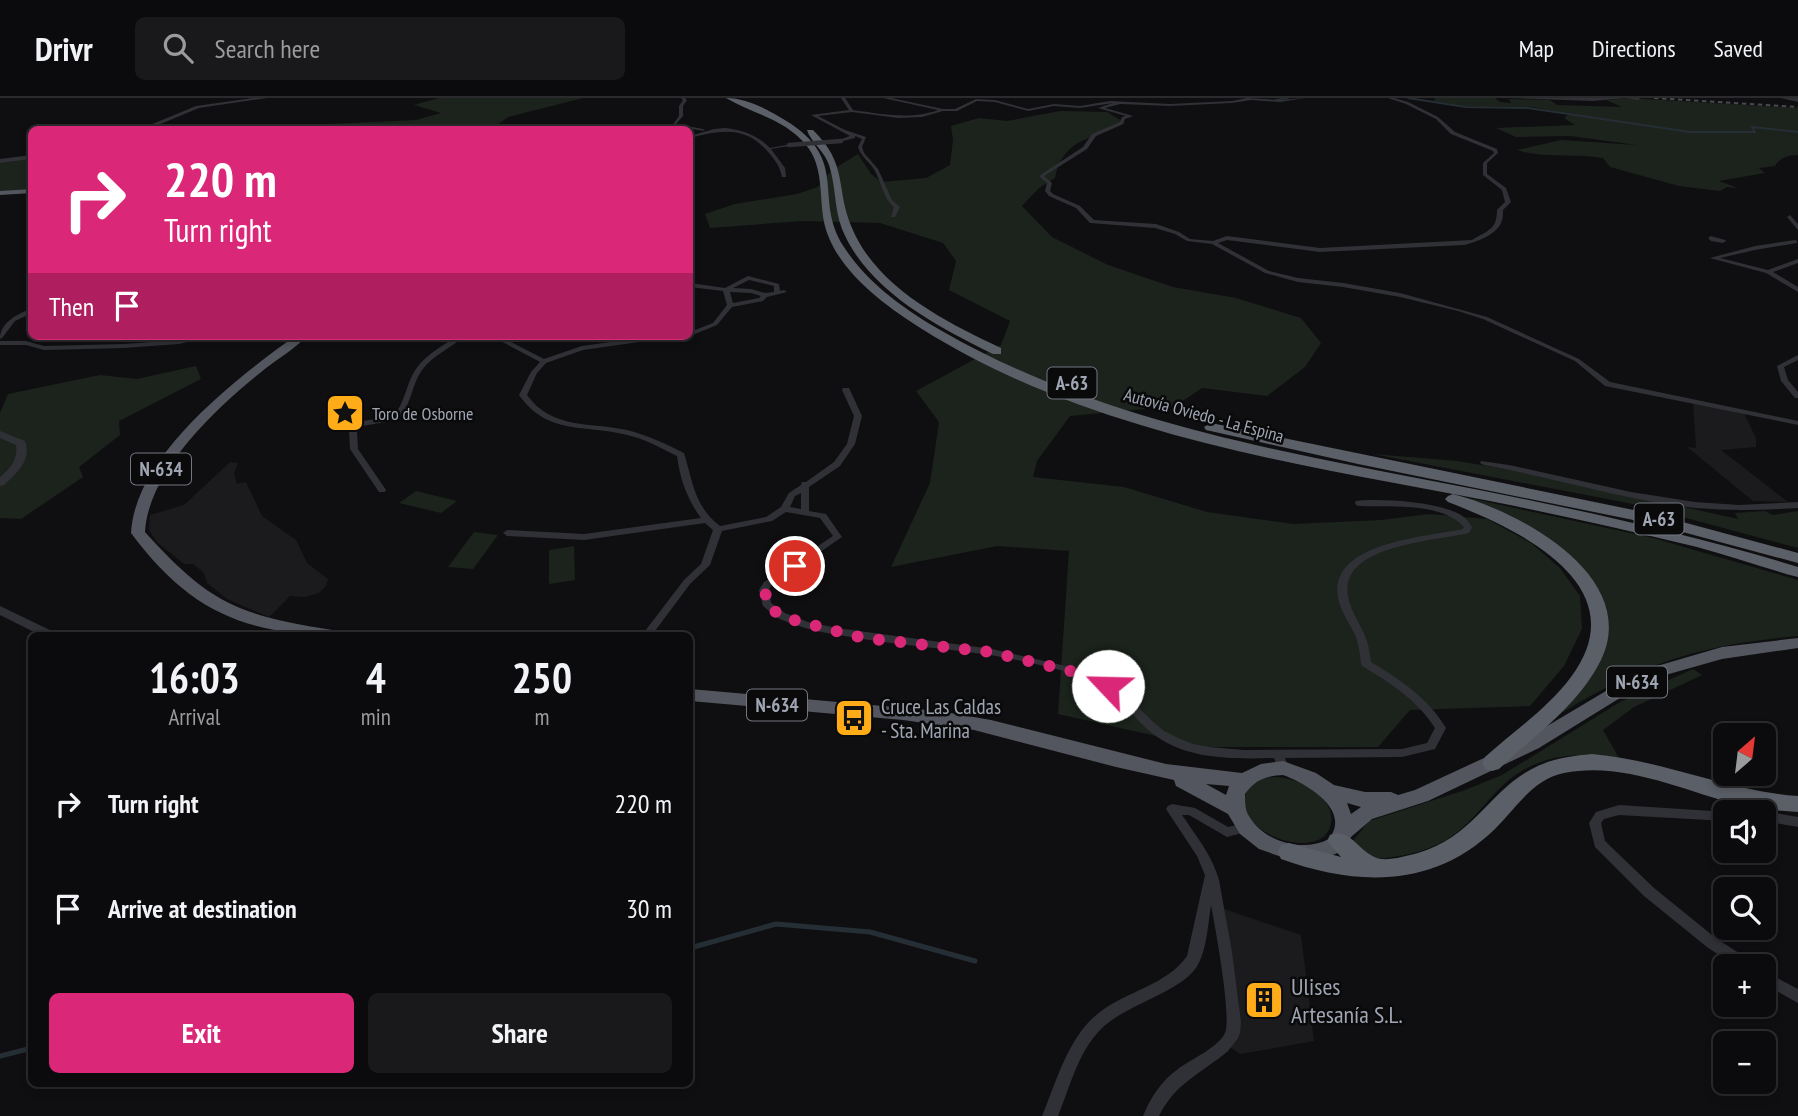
<!DOCTYPE html>
<meta charset="utf-8">
<style>
body{margin:0;font-family:"PT Sans Narrow",sans-serif;background:#19191b;color:#f1f3f6;height:100vh;display:flex;flex-direction:column;font-size:26px;white-space:nowrap}
*{box-sizing:border-box;margin:0}
p{font-size:23px;color:#9a9b9d}
.icon{flex:none;width:38px;height:38px;fill:none;stroke:currentColor;stroke-width:2;stroke-linecap:round;stroke-linejoin:round}
.map{position:relative;flex:1;overflow:hidden}
.sheet{position:absolute;left:28px;top:534px;width:665px;height:455px;display:flex;flex-direction:column;background:#0b0b0d;border-radius:10px;box-shadow:0 4px 10px #0003,0 0 0 2px #2b2b2e}
.sheet>*{flex:none}
.top-card{position:absolute;left:28px;top:28px;width:665px;height:214px;border-radius:10px;box-shadow:0 4px 10px #0003,0 0 0 2px #2b2b2e;background:#db2777;color:#fff;overflow:hidden}
.needle{width:46px;rotate:28deg}
.controls{position:absolute;left:1713px;top:625px;display:grid;gap:14px}
.controls a{display:grid;place-items:center;width:63px;height:63px;border-radius:10px;background:#0b0b0d;box-shadow:0 4px 10px #0003,0 0 0 2px #2b2b2e;font-size:35px}
.pin{position:absolute;display:grid;place-items:center;width:60px;height:60px;color:#fff;margin:-30px;border:4px solid #fff;border-radius:50%;box-shadow:0 2px 7px #0007}
.me{position:absolute;width:77px;margin:-38px;rotate:294deg;stroke-linejoin:round;filter:drop-shadow(0 0 5px #0008)}
.turn{display:flex;align-items:center;gap:24px;height:147px;padding:0 21px;font-size:32px}
.turn .icon{width:91px;height:91px;stroke-width:2.5}
.turn b{display:block;font-size:49px;line-height:60px}
.then{display:flex;align-items:center;height:66px;padding:0 21px;background:#0003;gap:14px;font-size:26px}
.eta{display:flex;justify-content:space-evenly;align-items:center;height:119px;text-align:center}
.eta b{font-size:42px;font-weight:700;line-height:49px}
.action{display:flex;gap:14px;margin-top:auto;padding:14px 21px}
.action a{flex:1;height:80px;border-radius:10px;background:#db2777;color:#fff;font-size:28px;font-weight:700;line-height:80px;text-align:center}
.action a+a{background:#19191b;color:#f1f3f6}
ul{padding:0;list-style:none}
li{display:flex;align-items:center;gap:21px;height:105px;padding:0 21px}
li div{flex:1}
li b{display:block;font-size:26px}
li em{font-style:normal}
header{display:flex;align-items:center;gap:42px;box-sizing:border-box;height:98px;padding:0 35px;background:#0b0b0d;border-bottom:2px solid #2b2b2e}
header strong{font-size:33px}
nav{display:flex;gap:38px;margin-inline-start:auto;font-size:24px}
.search{width:490px;height:63px;background:#19191b;display:flex;align-items:center;gap:18px;box-sizing:border-box;padding:0 24px;border-radius:10px;color:#9a9b9d;font-size:26px}
.map>svg:first-child{display:block}
.built{fill:#1b1b1e}
.green{fill:#1b231c}
.lines{fill:none;stroke-linecap:round;stroke-linejoin:round}
.stream-far1{stroke:#252e35;stroke-width:2}
.stream{stroke:#252e35;stroke-width:5}
.minor{fill:#303136;fill-rule:evenodd}
.tertiary{fill:#303136;fill-rule:evenodd}
.trunk{fill:#53565e;fill-rule:evenodd}
.motorway{fill:#5b5f67;fill-rule:evenodd}
.rail{stroke:#47494f;stroke-width:2;stroke-dasharray:4.5 3.5;stroke-linecap:butt}
.minor-bridge{stroke:#303136;stroke-width:4.5}
.route{stroke:#db2777;stroke-width:12;stroke-dasharray:0 21.6}
.labels{text-anchor:middle;dominant-baseline:central;stroke-width:5;stroke-linejoin:round;paint-order:stroke}
.far-poi-label{font-size:18px;fill:#9fa5b3;stroke:#0a0a0b;text-anchor:start}
.far-street-label{font-size:18px;fill:#9fa5b3;stroke:#0a0a0b}
.shield{fill:#0a0a0b;stroke:#727681;stroke-width:2}
.shield-label{font-size:19px;font-weight:bold;fill:#9fa5b3}
.poi-label{font-size:21px;fill:#9fa5b3;stroke:#0a0a0b;text-anchor:start}
.near-poi-label{font-size:24px;fill:#9fa5b3;stroke:#0a0a0b;text-anchor:start}
</style>
<header>
<strong>Drivr</strong>
<div class="search"><svg class="icon" aria-label="search" viewBox="0 0 24 24"><circle cx="10" cy="10" r="6"/><path d="M15 15l6 6"/></svg>Search here</div>
<nav><a>Map</a><a>Directions</a><a>Saved</a></nav>
</header>
<div class="map">
<svg width="1798" height="1018" viewBox="0 0 1798 1018">
<rect width="100%" height="100%" fill="#0f0f11"/>
<!-- built -->
<g class="built">
<polygon points="1693,305 1744,315 1756,340 1756,349 1721,352 1788,404 1753,403 1687,349 1696,350"/>
<polygon points="230,364 238,365 234,375 237,386 246,384 262,418 296,442 307,465 328,481 326,488 319,495 304,499 290,498 269,519 227,501 207,485 204,475 193,466 184,466 157,444 149,432 150,417 184,407"/>
<polygon points="1224,811 1301,837 1314,943 1240,956 1227,947 1234,942"/>
</g>
<!-- green -->
<g class="green">
<polygon points="439,0 583,0 508,19 492,31 344,32 351,29 329,26 416,22 441,15 414,7"/>
<path d="M1435,0h60l5,4 11,1 -2,-4 41,1 7,5 65,2 -16,-7 22,-2 170,10v47c-9,0 -19,3 -23,11l-16,2 6,5 -46,8 19,7 -11,-1 -7,4 -41,-5 -69,-19 -7,-9c-28,-5 -59,1 -86,-8l44,-10 76,5 -67,-9 -54,1 -20,-9 79,-3 -11,-7 5,-4 -36,-7 -68,-1 -31,-5z"/>
<path d="M1060,13l47,1 18,11c-32,17 -62,14 -70,55l-16,10 -17,18 30,31 56,28 65,22 63,11 65,20 20,25 -16,24 -38,29 -65,-8 -27,18 -105,10 -33,45 -4,16 91,10 83,25 86,12 88,-4 48,-6 58,5 44,24 29,25 20,28 2,33 -18,37 -34,40 -120,4 -32,37h-173l-147,-33 11,-163 -72,-5 -106,21 39,-84 9,-61 -23,-31 85,-46 9,-24 -61,-31 7,-29 -13,-18 -63,-20 -77,-2 -93,7 -5,-14 30,-10 62,-10 21,-7 14,-17 26,-16 13,20 11,8 44,-4 24,-13 3,-25 -2,-14 28,-8 28,3z"/>
<polygon points="31,61 31,91 0,94 0,65"/>
<polygon points="196,268 201,281 119,323 120,337 79,369 83,379 21,421 0,420 0,315 8,296 100,277 137,281"/>
<polygon points="1373,356 1457,363 1537,376 1738,421 1735,415 1765,413 1773,417 1798,413 1798,450 1638,407"/>
<polygon points="416,393 457,403 441,415 399,405"/>
<path d="M1455,397l198,43 145,42v56c-97,9 -152,26 -235,76l-3,-1 42,-59 6,-17 -1,-15 -30,-55z"/>
<polygon points="474,434 498,437 473,471 448,469"/>
<polygon points="574,448 575,482 549,486 549,452"/>
<path d="M1693,571l9,6 -68,32 -31,23 16,28c-44,-7 -86,-3 -119,30 -19,19 -31,38 -54,52 -23,13 -47,17 -72,19l-23,-16 18,-22 96,-31 37,-15 118,-73z"/>
<path d="M1274,679c18,1 32,6 45,18 8,7 14,16 12,28 -6,40 -93,14 -86,-26 3,-15 17,-19 29,-20z"/>
</g>
<g class="lines">
<!-- stream-far1 -->
<g class="stream-far1">
<polyline points="1408,0 1466,9 1528,10 1690,34 1755,34 1752,29 1798,34"/>
<polyline points="1276,2 1288,0"/>
</g>
<!-- stream -->
<g class="stream">
<polyline points="690,850 776,826 870,834 975,863"/>
<polyline points="0,958 32,950"/>
</g>
<!-- minor -->
<g class="minor">
<polygon points="681,0 685,0 687,2 683,8 683,18 676,26 703,31 705,33 672,28 679,18 679,8 683,2"/>
<path d="M841,0h4l8,12c28,4 59,10 85,0l-55,-12h8l52,11h12l21,-10 19,1 33,9 26,-5 26,2 30,-5 60,3 62,-3 15,-3 33,2 26,-2 -26,4 -29,-2 -19,3 -62,3 -50,-2 -15,4 28,8 -8,3 -2,5 -27,12 -9,13 -43,27 8,7 -2,8 3,3 27,12 14,14 62,4 23,8 11,7 23,2 14,-5 93,12 152,-8c16,-10 25,-10 25,-30l8,-8 -3,-12 -19,-15v-12l11,-10 -1,-2 -42,-17 -15,-15 -30,-15 -18,-6h6l14,4 30,15 17,15 42,17 1,4 -11,10v11l19,14 5,14 -8,8c0,5 0,9 -2,13 -5,12 -25,19 -37,22l-144,7 -93,-12 -9,3 51,28 29,7 45,5 57,10 87,24 92,42 31,23 188,39v4l-193,-39 -30,-25 -92,-42 -25,-8 -58,-14 -57,-10 -45,-5 -33,-9 -53,-29 -25,-3 -12,-7 -20,-6 -65,-5 -14,-15 -27,-12 -4,-5 2,-8 -8,-7 44,-29 9,-13 28,-12 2,-5 4,-1 -28,-8 15,-5 -33,5 -26,-2 -26,5 -33,-9 -18,-1 -20,10h-14l-21,6 -24,1 -46,-6 -34,4 27,14 21,7 -4,10 2,6 14,16 14,31 8,7 -5,10h-4l3,-10c-11,-9 -12,-23 -19,-36 -5,-9 -14,-14 -17,-24l4,-8 -7,-3v2l-16,4v-2l11,-4 -39,-21 38,-5z"/>
<polygon points="1509,0 1625,0 1593,3"/>
<polygon points="1626,0 1639,0 1640,1 1638,2"/>
<path d="M725,30c18,2 32,7 45,20l21,-4 -2,2 -18,3 14,19 1,9h-4c-2,-10 -6,-16 -13,-24 -23,-28 -48,-23 -79,-15v-2l24,-7z"/>
<polygon points="1790,117 1798,126 1798,132 1787,119"/>
<polygon points="1711,138 1725,142 1726,143 1723,145 1711,143 1708,140"/>
<polygon points="1795,142 1797,143 1797,145 1755,152 1720,160 1768,172 1798,161 1798,165 1773,174 1798,189 1798,194 1766,175 1710,160 1755,148"/>
<path d="M748,178l31,8 1,7 4,-1 3,2 -20,5 -4,4 -31,6 -15,18 -27,11v-4l23,-9 14,-18 -4,-14 -33,-4v-4l35,5zM749,182l25,6v6l-9,1 -14,-4 -18,-1zM730,194l21,1 10,3 -2,2 -26,5z"/>
<path d="M32,210v5l-17,8 -13,17 -2,1c0,-17 18,-25 32,-31z"/>
<polygon points="199,238 212,238 179,246 124,250 44,252 26,247 0,247 0,243 26,243 44,248 124,246 179,242"/>
<path d="M457,238h8c-14,12 -32,19 -43,34 -11,16 -10,34 -24,50l-36,6 -5,5 1,18 28,41 -1,2h-6l-29,-43 -1,-19 8,-8 36,-6c11,-12 12,-26 19,-40 9,-19 29,-29 45,-40z"/>
<path d="M491,238h8l45,23 38,-13 71,-10h17l-3,2 -84,12 -37,13 -9,10 -10,22c25,35 64,27 100,35 20,5 39,14 57,23 9,29 10,53 36,73l46,-9 15,-10 8,-14 12,-8 1,-3h4l28,-20 13,-18 7,-28 -12,-26 1,-2h6l13,28 -7,28 -15,22 -31,21v24l17,3 16,23 -71,49 -2,4 2,13 14,10 23,9 29,6 155,21 91,21 20,7 16,11 32,32 13,11 16,8 13,5 16,3 35,3 158,-1 25,-6 8,-15c-18,-28 -44,-45 -73,-62l-1,-2c-1,-9 -2,-18 -5,-27 -6,-13 -15,-25 -18,-39 -10,-56 89,-61 125,-69l1,-2c-22,-25 -75,-20 -105,-21l-3,-1 -1,-2 1,-2c26,-3 83,1 105,14 5,3 8,7 11,12l-3,6c-34,8 -130,12 -121,63 3,17 14,30 19,45 2,7 3,14 4,21 30,18 57,36 75,66l-11,21 -4,1 -29,7 -117,1 4,10 -2,3 -4,1 -4,-1 -5,-13c-39,1 -85,2 -118,-22 -15,-10 -25,-25 -38,-37 -15,-14 -32,-22 -51,-27 -32,-9 -66,-16 -99,-20 -39,-5 -78,-8 -116,-15 -24,-3 -50,-8 -72,-18 -6,-3 -12,-9 -17,-13l-4,-16 5,-8 69,-46 -13,-18 -34,-6 -14,9 -50,10 -12,34 -20,19 -38,51h-10l42,-55 17,-16 12,-34 -8,-7 -121,17 -77,-4 -4,-3 4,-3 77,4 117,-16c-14,-19 -21,-39 -24,-62 -16,-8 -32,-17 -50,-21 -42,-11 -79,1 -108,-40l12,-23 9,-10zM801,395v16l-11,-2 5,-11z"/>
<polygon points="1798,257 1798,262 1784,269 1788,282 1798,294 1798,300 1795,300 1781,283 1777,268"/>
<path d="M1481,363l28,4 122,27 64,10 44,3 59,-3v6c-34,2 -68,3 -102,0 -72,-8 -141,-30 -212,-43l-4,-2z"/>
<path d="M1172,706l23,4 33,19 18,-4 4,2 2,3 -2,3 -23,6 -38,-22h-7c14,21 30,40 37,65l13,72 9,70 -1,11 -2,5 -10,13c-26,22 -53,32 -69,65h-16c8,-19 18,-35 35,-47 13,-10 40,-21 47,-36 7,-15 -10,-107 -14,-128 -3,19 -4,46 -15,63 -18,25 -71,37 -95,61 -23,23 -31,58 -43,87h-16c15,-35 26,-80 58,-104 27,-21 67,-27 87,-56l18,-81 -8,-19 -31,-47 2,-3z"/>
<polygon points="1619,707 1728,714 1726,714 1726,723 1619,717 1604,721 1601,725 1605,743 1654,790 1717,841 1753,864 1755,868 1736,868 1707,849 1644,798 1595,749 1589,725 1596,714"/>
<polygon points="1764,713 1798,719 1798,729 1764,723 1764,714 1762,714"/>
<polygon points="1764,873 1798,891 1798,905 1764,886"/>
</g>
<!-- tertiary -->
<g class="tertiary">
<polygon points="253,0 267,0 199,10 146,32 138,32 196,8"/>
<polygon points="1781,0 1798,0 1798,4"/>
<polygon points="32,57 32,61 0,65 0,61"/>
<path d="M0,333l25,10c7,19 -8,32 -21,44l-4,1v-9c11,-9 18,-17 16,-32l-16,-7z"/>
<polygon points="0,508 54,534 56,537 40,537 0,517"/>
</g>
<!-- trunk -->
<g class="trunk">
<polygon points="32,91 32,95 0,97 0,93"/>
<path d="M295,238h12c-13,14 -32,24 -47,37 -44,35 -112,99 -115,159 65,72 93,83 187,98l6,1 2,4c-95,0 -151,-24 -209,-102 4,-78 106,-155 164,-197z"/>
<path d="M1798,540v10l-76,11 -53,15 -41,19 -89,55 -111,53 -56,18 -21,18 -8,14 -29,11 -24,-2 -31,-11 -19,-15 -12,-20 -52,-28 -2,-6 -58,-13 -142,-37 -71,-10 -213,-19v-12l249,22 52,9 175,44 76,9 19,-9 22,-3 33,12 18,12 31,7h26l7,3 17,-5 112,-52 89,-53 41,-19 65,-19zM1283,677c22,8 69,34 46,64 -26,14 -65,3 -80,-23 -4,-6 -4,-14 -4,-22 10,-14 20,-18 38,-19zM1206,686l23,2 -3,9zM1347,705l14,4 -10,7z"/>
</g>
<!-- motorway -->
<g class="motorway">
<path d="M726,0c18,0 37,9 52,18 76,42 33,80 66,131 23,36 61,63 98,84 153,88 329,119 501,152 119,23 238,48 355,84v10c-34,-9 -67,-21 -101,-30 -61,-15 -121,-28 -182,-41 -200,-40 -416,-66 -593,-177 -38,-24 -88,-60 -98,-107 -5,-26 0,-56 -18,-77 -21,-26 -53,-31 -80,-47z"/>
<path d="M807,32h6c36,35 22,59 39,98 25,60 94,94 149,120v6h-8c-57,-28 -126,-64 -151,-125 -8,-21 -6,-43 -13,-64 -4,-13 -19,-24 -22,-35z"/>
<polygon points="1211,325 1653,416 1798,455 1798,465 1653,426 1358,366 1206,332 1204,329"/>
<path d="M1453,396c66,17 188,82 148,166 -23,46 -65,74 -102,109l-7,2 -7,-2 -3,-6 3,-6c29,-26 62,-48 86,-80 68,-92 -53,-148 -123,-175l-3,-3 3,-3z"/>
<path d="M1592,656c71,6 135,37 206,42v16c-20,-1 -39,-3 -58,-7 -57,-14 -116,-44 -176,-32 -31,6 -49,36 -69,56 -62,60 -139,57 -214,30l-3,-7 3,-7 8,-2 52,14 -14,-16 3,-6c22,-8 30,21 51,24 11,1 26,-3 37,-6 55,-16 69,-59 112,-83 19,-11 40,-14 62,-16z"/>
</g>
<!-- rail -->
<polyline class="rail" points="1654,0 1798,9"/>
<!-- minor-bridge -->
<polyline class="minor-bridge" points="789,47 841,43"/>
</g>
<g class="lines">
<!-- route -->
<path class="route" d="M795,468c-19,12 -32,13 -29,38l16,13 81,21 127,14 102,24 16,10"/>
</g>
<!-- icons -->
<defs>
<g id="sight-square" transform="scale(2.0125)"><rect x="-9" y="-9" width="18" height="18" rx="4" fill="#ffac18" stroke="#0a0a0b"/><path d="M0-6L1.8-2.2L6-1.7L2.9 1.2L3.7 5.4L0 3.3L-3.7 5.4L-2.9 1.2L-6-1.7L-1.8-2.2Z" fill="#111"/></g>
<g id="bus-square" transform="scale(2.0125)"><rect x="-9" y="-9" width="18" height="18" rx="4" fill="#ffac18" stroke="#0a0a0b"/><path d="M-5-6H5V4H4V6H2V4H-2V6H-4V4H-5ZM-3.5-4V0h7V-4ZM-3.5 1.2v1.5H-2V1.2ZM2 1.2v1.5H3.5V1.2Z" fill="#111"/></g>
<g id="building-square" transform="scale(2.0125)"><rect x="-9" y="-9" width="18" height="18" rx="4" fill="#ffac18" stroke="#0a0a0b"/><path d="M-4-6H4V6H1V3H-1V6H-4ZM-2.5-4.3h1.7v1.8h-1.7ZM.8-4.3h1.7v1.8H.8ZM-2.5-1h1.7V.8h-1.7ZM.8-1h1.7V.8H.8Z" fill="#111"/></g>
</defs>
<g fill-rule="evenodd">
<use href="#sight-square" x="345" y="315"/>
<use href="#bus-square" x="854" y="620"/>
<use href="#building-square" x="1264" y="902"/>
</g>
<g class="labels">
<!-- far-poi labels -->
<g class="far-poi-label">
<text x="372" y="315">Toro de Osborne</text>
</g>
<!-- far-street labels -->
<g class="far-street-label">
<text transform="translate(1204 317) rotate(15)">Autovía Oviedo - La Espina</text>
</g>
<!-- shield labels -->
<g class="shield">
<rect x="1047.5" y="269.5" width="49" height="31" rx="5"/>
<rect x="131" y="355.5" width="60" height="31" rx="5"/>
<rect x="1634.5" y="405.5" width="49" height="31" rx="5"/>
<rect x="1607" y="568.5" width="60" height="31" rx="5"/>
<rect x="747" y="591.5" width="60" height="31" rx="5"/>
</g>
<g class="shield-label">
<text x="1072" y="285">A-63</text>
<text x="161" y="371">N-634</text>
<text x="1659" y="421">A-63</text>
<text x="1637" y="584">N-634</text>
<text x="777" y="607">N-634</text>
</g>
<!-- poi labels -->
<g class="poi-label">
<text x="881" y="608">Cruce Las Caldas<tspan x="881" dy="24">- Sta. Marina</tspan></text>
</g>
<!-- near-poi labels -->
<g class="near-poi-label">
<text x="1291" y="888">Ulises<tspan x="1291" dy="28">Artesanía S.L.</tspan></text>
</g>
</g>
</svg>
<div class="controls">
<a><svg class="needle" viewBox="-14 -14 28 28"><path d="M0-13l5 13h-10z" fill="#e53935"/><path d="M0 13l5-13h-10z" fill="#9a9b9d"/></svg></a>
<a><svg class="icon" aria-label="sound" viewBox="0 0 24 24"><path d="M4 9h4l5-4v14l-5-4H4zM17 9q2 3 0 6"/></svg></a>
<a><svg class="icon" aria-label="search" viewBox="0 0 24 24"><circle cx="10" cy="10" r="6"/><path d="M15 15l6 6"/></svg></a>
<a>+</a>
<a>−</a>
</div>
<div class="pin" style="left:795px;top:468px;background:#d93025"><svg class="icon" aria-label="arrive" viewBox="0 0 24 24"><path d="M6 21V4h12l-3 4 3 4H6"/></svg></div>
<svg class="me" style="left:1108px;top:588px" viewBox="-20 -20 40 40"><circle r="19" fill="#fff"/><path d="M0-13L10 11 0 6-10 11z" fill="#db2777"/></svg>
<div class="top-card">
<div class="turn"><svg class="icon" aria-label="right" viewBox="0 0 24 24"><path d="M7 20v-9h11M14 6l5 5-5 5"/></svg><div><b>220 m</b>Turn right</div></div>
<div class="then">Then<svg class="icon" aria-label="arrive" viewBox="0 0 24 24"><path d="M6 21V4h12l-3 4 3 4H6"/></svg></div>
</div>
<section class="sheet">
<div class="eta">
<div><b>16:03</b><p>Arrival</p></div>
<div><b>4</b><p>min</p></div>
<div><b>250</b><p>m</p></div>
</div>
<ul>
<li><svg class="icon" aria-label="right" viewBox="0 0 24 24"><path d="M7 20v-9h11M14 6l5 5-5 5"/></svg><div><b>Turn right</b></div><em>220 m</em></li>
<li><svg class="icon" aria-label="arrive" viewBox="0 0 24 24"><path d="M6 21V4h12l-3 4 3 4H6"/></svg><div><b>Arrive at destination</b></div><em>30 m</em></li>
</ul>
<div class="action"><a>Exit</a><a>Share</a></div>
</section>
</div>
